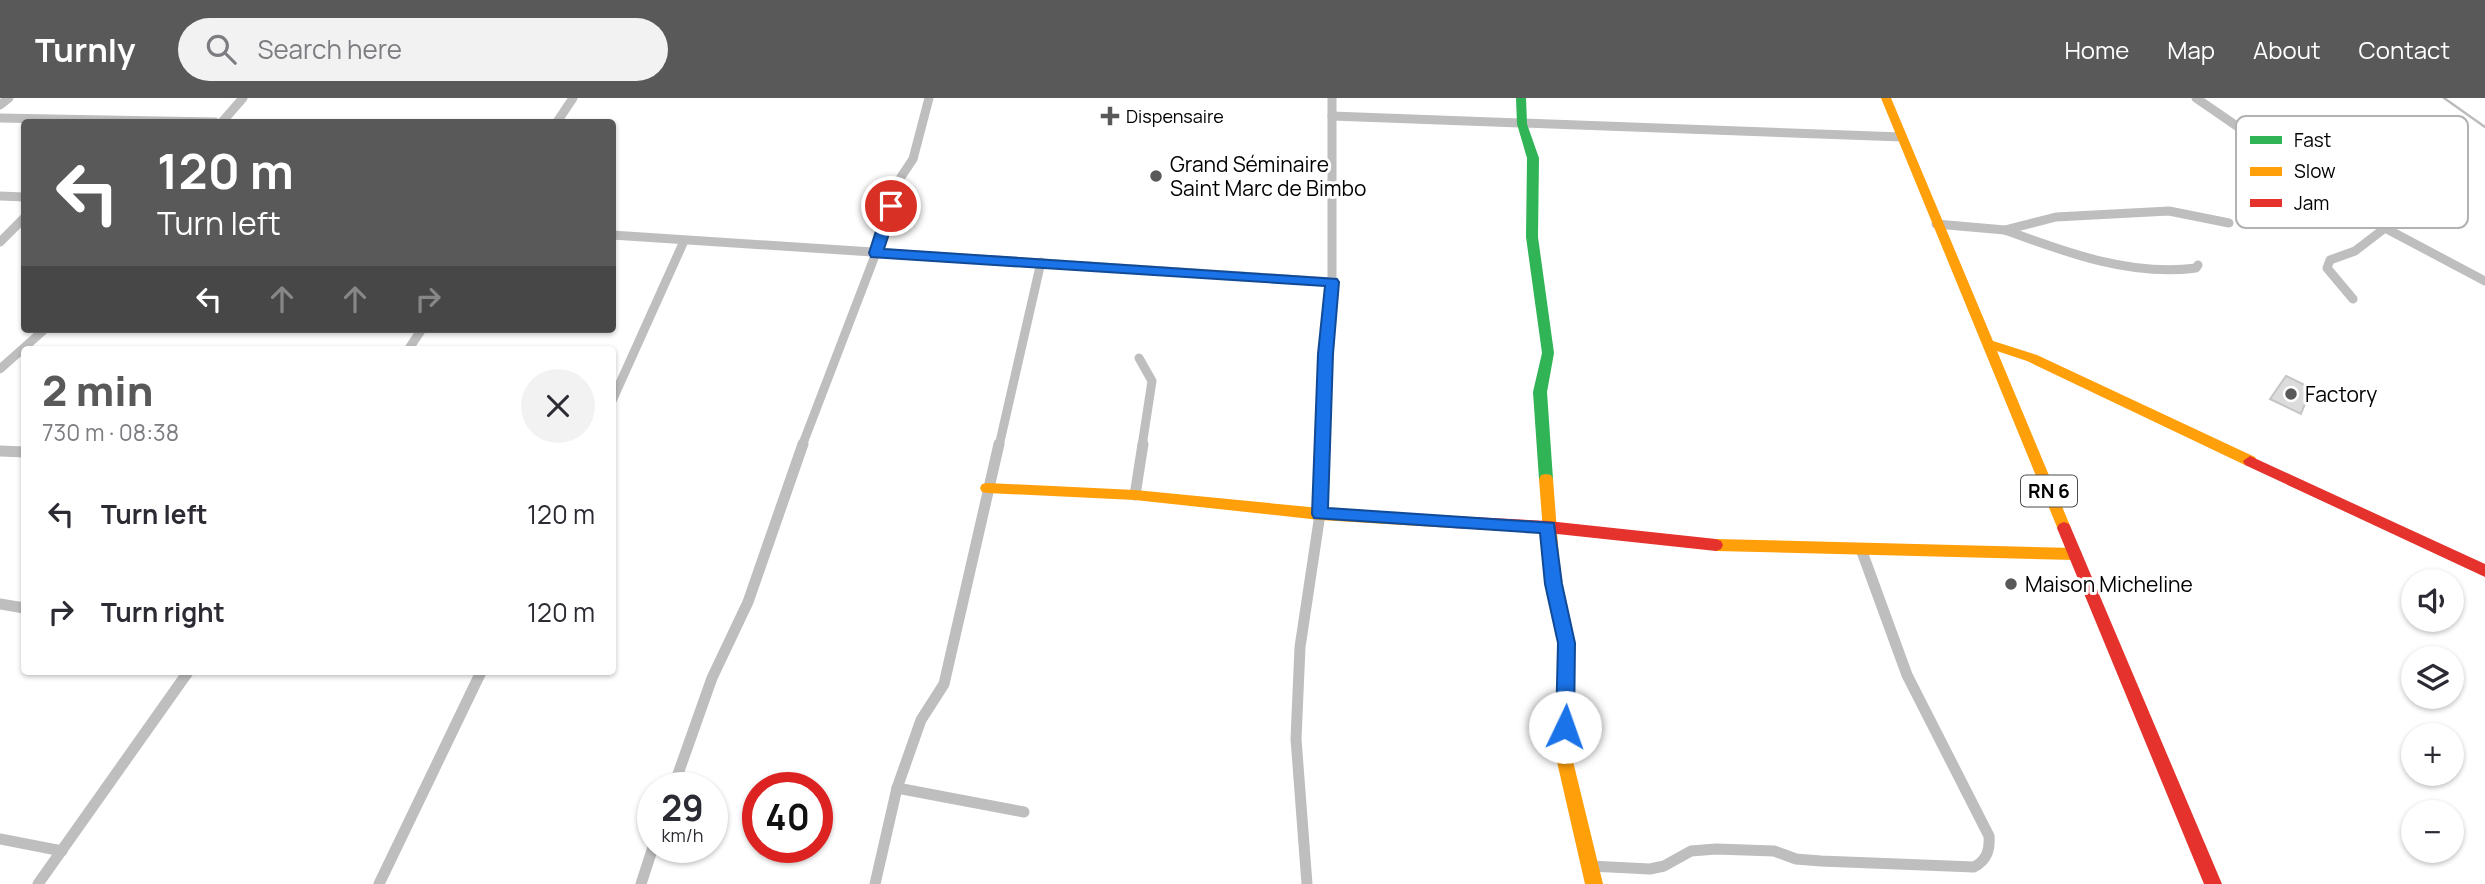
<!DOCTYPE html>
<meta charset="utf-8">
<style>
body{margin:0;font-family:Manrope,sans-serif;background:#f2f2f3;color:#2b2b33;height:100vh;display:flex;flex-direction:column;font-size:26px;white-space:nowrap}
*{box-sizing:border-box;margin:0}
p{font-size:23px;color:#7c7c81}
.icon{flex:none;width:38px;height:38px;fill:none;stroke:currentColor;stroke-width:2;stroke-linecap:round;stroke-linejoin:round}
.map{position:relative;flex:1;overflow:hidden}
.drawer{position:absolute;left:21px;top:248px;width:595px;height:329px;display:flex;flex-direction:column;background:#fff;border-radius:7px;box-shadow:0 2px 5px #0004}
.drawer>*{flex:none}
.banner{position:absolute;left:21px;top:21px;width:595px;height:214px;border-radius:7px;box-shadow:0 2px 5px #0004;background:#595959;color:#fff;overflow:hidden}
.tools{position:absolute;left:2401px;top:471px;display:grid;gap:14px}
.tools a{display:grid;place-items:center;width:63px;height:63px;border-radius:50%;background:#fff;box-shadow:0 2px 5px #0004;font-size:35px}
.speed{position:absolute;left:637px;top:674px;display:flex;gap:14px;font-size:35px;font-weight:700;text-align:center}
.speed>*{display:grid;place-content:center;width:91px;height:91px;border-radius:50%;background:#fff;box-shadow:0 2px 5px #0004;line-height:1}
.speed small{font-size:18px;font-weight:400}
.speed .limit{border:10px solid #d22;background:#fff;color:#111}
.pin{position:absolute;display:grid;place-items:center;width:60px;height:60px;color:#fff;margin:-30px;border:4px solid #fff;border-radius:50%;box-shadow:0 2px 7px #0007}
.me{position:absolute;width:77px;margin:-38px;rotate:3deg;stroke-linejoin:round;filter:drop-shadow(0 0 5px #0008)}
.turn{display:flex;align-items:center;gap:24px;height:147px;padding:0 21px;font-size:32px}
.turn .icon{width:91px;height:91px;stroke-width:2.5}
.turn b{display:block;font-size:49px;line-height:60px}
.lanes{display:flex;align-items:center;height:66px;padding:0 21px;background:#0003;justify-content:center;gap:35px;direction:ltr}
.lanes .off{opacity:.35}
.round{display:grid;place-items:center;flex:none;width:74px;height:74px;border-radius:37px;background:#f2f2f3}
.head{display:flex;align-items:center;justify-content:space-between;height:119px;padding:0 21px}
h1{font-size:42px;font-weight:800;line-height:52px;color:#595959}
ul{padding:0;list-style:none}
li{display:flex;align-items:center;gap:21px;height:98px;padding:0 21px}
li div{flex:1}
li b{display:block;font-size:26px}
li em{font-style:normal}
header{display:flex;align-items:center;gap:42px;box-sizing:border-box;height:98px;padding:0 35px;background:#595959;color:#fff}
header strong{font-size:33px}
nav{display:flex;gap:38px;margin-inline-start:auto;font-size:24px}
.search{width:490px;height:63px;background:#f2f2f3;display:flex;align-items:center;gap:18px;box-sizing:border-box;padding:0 24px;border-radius:38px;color:#7c7c81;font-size:26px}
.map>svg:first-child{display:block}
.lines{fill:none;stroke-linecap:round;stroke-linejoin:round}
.stream{stroke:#bcbcbc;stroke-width:2.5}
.building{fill:#dcdcdc;stroke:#c5c5c5;stroke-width:2}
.street-far1{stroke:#bebebe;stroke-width:9}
.street{stroke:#bebebe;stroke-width:11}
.fast{fill:#30b455;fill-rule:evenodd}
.slow{fill:#ff9f0a;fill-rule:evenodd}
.jam{fill:#e5322d;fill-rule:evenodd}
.route{fill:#1a73e8;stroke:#114b97;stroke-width:2}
.poi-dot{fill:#595959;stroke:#fff;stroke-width:2.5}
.labels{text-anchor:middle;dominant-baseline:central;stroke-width:6;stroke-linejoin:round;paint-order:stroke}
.far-poi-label{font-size:18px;fill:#000;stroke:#fff;text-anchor:start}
.shield{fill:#fff;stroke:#4c4c4c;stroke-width:2}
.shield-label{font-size:19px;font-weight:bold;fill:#000}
.poi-label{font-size:21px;fill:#000;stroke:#fff;text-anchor:start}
.key{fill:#fff;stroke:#b2b2b2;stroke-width:2}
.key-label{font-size:19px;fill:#000}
</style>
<header>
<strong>Turnly</strong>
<div class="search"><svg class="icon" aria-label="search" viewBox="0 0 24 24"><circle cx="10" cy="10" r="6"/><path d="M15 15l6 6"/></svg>Search here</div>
<nav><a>Home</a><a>Map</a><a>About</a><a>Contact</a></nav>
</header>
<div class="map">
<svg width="2485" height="786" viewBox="0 0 2485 786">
<rect width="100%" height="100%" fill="#fff"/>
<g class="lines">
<!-- stream -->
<polyline class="stream" points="2444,0 2485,29"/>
</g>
<!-- building -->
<polygon class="building" points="2286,278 2311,290 2301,316 2270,301"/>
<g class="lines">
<!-- street-far1 -->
<g class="street-far1">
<polyline points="2196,0 2385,130 2485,183"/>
<polyline points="0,7 9,0"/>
<polyline points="1332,18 1902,39"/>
<polyline points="0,20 215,24"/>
<polyline points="222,24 243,0"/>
<polyline points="557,24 573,0"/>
<polyline points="0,98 24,99"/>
<polyline points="1936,126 2005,132 2056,119 2169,113 2229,125"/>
<path d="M2005,132c60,22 126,47 191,38l2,-3"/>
<polyline points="612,137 1332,184"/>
<polyline points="0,144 24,120"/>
<polyline points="2353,201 2327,170 2330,162 2355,153 2385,130"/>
<polyline points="408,252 422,231"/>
<polyline points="1139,260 1152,283 1142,348"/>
<polyline points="0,271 45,231"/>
<polyline points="612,303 684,143"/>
<polyline points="802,348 876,155 897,85 913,61 929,0"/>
<polyline points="999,348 1041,164"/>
<polyline points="1323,348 1332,184 1332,0"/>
</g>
<!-- street -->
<g class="street">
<polyline points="0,353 24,354"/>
<polyline points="1135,397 1143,346"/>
<polyline points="0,506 24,510"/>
<polyline points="673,690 712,580 748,504 803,346"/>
<polyline points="897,690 1024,714"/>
<polyline points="0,741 62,753"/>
<path d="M1590,768l60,3 14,-3 27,-15 25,-2 58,2 22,8 25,2 153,6c13,-7 16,-17 15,-31l-82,-161 -46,-126"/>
<polyline points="38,786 188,574"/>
<polyline points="379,786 481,574"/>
<polyline points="641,786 653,749"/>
<polyline points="875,786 897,690 921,622 944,586 999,346"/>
<polyline points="1307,786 1296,641 1300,549 1320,416 1323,346"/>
</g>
<!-- fast -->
<polygon class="fast" points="1516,0 1526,0 1527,26 1539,60 1538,139 1554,255 1547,294 1553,381 1551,385 1541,385 1539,381 1533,294 1542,255 1526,139 1527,60 1517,26"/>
<!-- slow -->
<g class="slow">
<polygon points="1881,0 1891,0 1993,243 2037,257 2255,359 2257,363 2255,367 2245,367 2027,263 1997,253 2071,430 2069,434 2059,434"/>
<polygon points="1546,376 1551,377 1553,381 1561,486 1575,545 1575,603 1571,655 1603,786 1585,786 1555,655 1559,603 1559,545 1547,486 1539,381 1541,377"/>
<polygon points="987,385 1135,392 1320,410 1452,418 1457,420 1459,424 1457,428 1452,430 1320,422 1135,402 987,395 982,394 980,390 982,386"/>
<polygon points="1716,441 2075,450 2080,452 2082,456 2080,460 2075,462 1716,453 1711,451 1709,447 1711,443"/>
</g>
<!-- jam -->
<g class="jam">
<polygon points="2250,358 2485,466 2485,479 2245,367 2243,363"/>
<polygon points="1452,418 1548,423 1716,441 1721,443 1723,447 1721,451 1716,453 1548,435 1452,430 1447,428 1445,424 1447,420"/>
<polygon points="2064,424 2069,426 2071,430 2222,786 2204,786 2057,430 2059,426"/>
</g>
</g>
<!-- route -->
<polygon class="route" points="891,104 898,108 884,151 1337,181 1339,184 1333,256 1328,410 1554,425 1562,486 1575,545 1574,629 1572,635 1565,637 1559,635 1556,629 1558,545 1545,486 1540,435 1314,420 1312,416 1318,256 1325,188 871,159 869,155 884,108"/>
<!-- markers -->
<g class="poi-dot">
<path d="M1106.5 7.5h7v7h7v7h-7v7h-7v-7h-7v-7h7z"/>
<circle cx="1156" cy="78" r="7"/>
<circle cx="2291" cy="296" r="7"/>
<circle cx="2011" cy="486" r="7"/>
</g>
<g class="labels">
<!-- far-poi labels -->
<g class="far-poi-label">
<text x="1126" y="18">Dispensaire</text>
</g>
<!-- shield labels -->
<rect class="shield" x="2021" y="377.5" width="56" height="31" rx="5"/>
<g class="shield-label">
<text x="2049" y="393">RN 6</text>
</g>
<!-- poi labels -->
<g class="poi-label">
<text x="1170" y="66">Grand Séminaire<tspan x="1170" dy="24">Saint Marc de Bimbo</tspan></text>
<text x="2305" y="296">Factory</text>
<text x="2025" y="486">Maison Micheline</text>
</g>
</g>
<!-- legend -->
<rect x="2236" y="18" width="232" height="112" rx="10" class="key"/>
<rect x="2250" y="38" width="32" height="8" fill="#30b455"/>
<rect x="2250" y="69" width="32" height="9" fill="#ff9f0a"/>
<rect x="2250" y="101" width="32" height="8" fill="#e5322d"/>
<g class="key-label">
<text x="2294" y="49">Fast</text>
<text x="2294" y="80">Slow</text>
<text x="2294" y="112">Jam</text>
</g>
</svg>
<div class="tools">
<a><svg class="icon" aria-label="sound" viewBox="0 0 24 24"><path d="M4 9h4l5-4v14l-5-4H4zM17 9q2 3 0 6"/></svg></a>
<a><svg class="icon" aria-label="layers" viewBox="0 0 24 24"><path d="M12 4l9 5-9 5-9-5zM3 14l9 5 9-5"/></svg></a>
<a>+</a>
<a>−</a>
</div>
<div class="speed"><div>29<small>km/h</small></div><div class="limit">40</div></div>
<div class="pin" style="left:891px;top:108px;background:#d93025"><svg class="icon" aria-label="arrive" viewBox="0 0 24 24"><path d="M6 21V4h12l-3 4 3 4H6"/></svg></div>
<svg class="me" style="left:1565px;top:629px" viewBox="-20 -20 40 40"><circle r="19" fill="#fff"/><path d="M0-13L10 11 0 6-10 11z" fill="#1a73e8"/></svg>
<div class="banner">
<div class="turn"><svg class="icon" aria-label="left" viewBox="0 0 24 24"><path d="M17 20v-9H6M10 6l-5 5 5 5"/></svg><div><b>120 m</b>Turn left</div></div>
<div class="lanes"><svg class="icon" aria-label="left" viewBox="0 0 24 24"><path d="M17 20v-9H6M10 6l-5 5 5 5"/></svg><svg class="icon off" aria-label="ahead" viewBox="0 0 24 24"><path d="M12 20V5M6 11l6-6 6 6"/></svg><svg class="icon off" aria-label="ahead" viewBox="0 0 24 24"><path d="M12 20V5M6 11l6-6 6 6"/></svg><svg class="icon off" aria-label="right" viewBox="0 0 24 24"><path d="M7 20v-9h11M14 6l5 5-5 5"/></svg></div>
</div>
<section class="drawer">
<div class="head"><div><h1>2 min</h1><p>730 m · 08:38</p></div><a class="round"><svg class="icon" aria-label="close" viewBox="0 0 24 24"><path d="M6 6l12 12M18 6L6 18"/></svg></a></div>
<ul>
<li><svg class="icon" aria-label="left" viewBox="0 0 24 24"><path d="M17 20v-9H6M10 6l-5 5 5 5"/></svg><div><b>Turn left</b></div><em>120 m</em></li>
<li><svg class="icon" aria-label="right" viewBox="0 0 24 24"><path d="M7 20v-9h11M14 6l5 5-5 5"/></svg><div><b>Turn right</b></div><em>120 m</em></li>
</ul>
</section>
</div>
